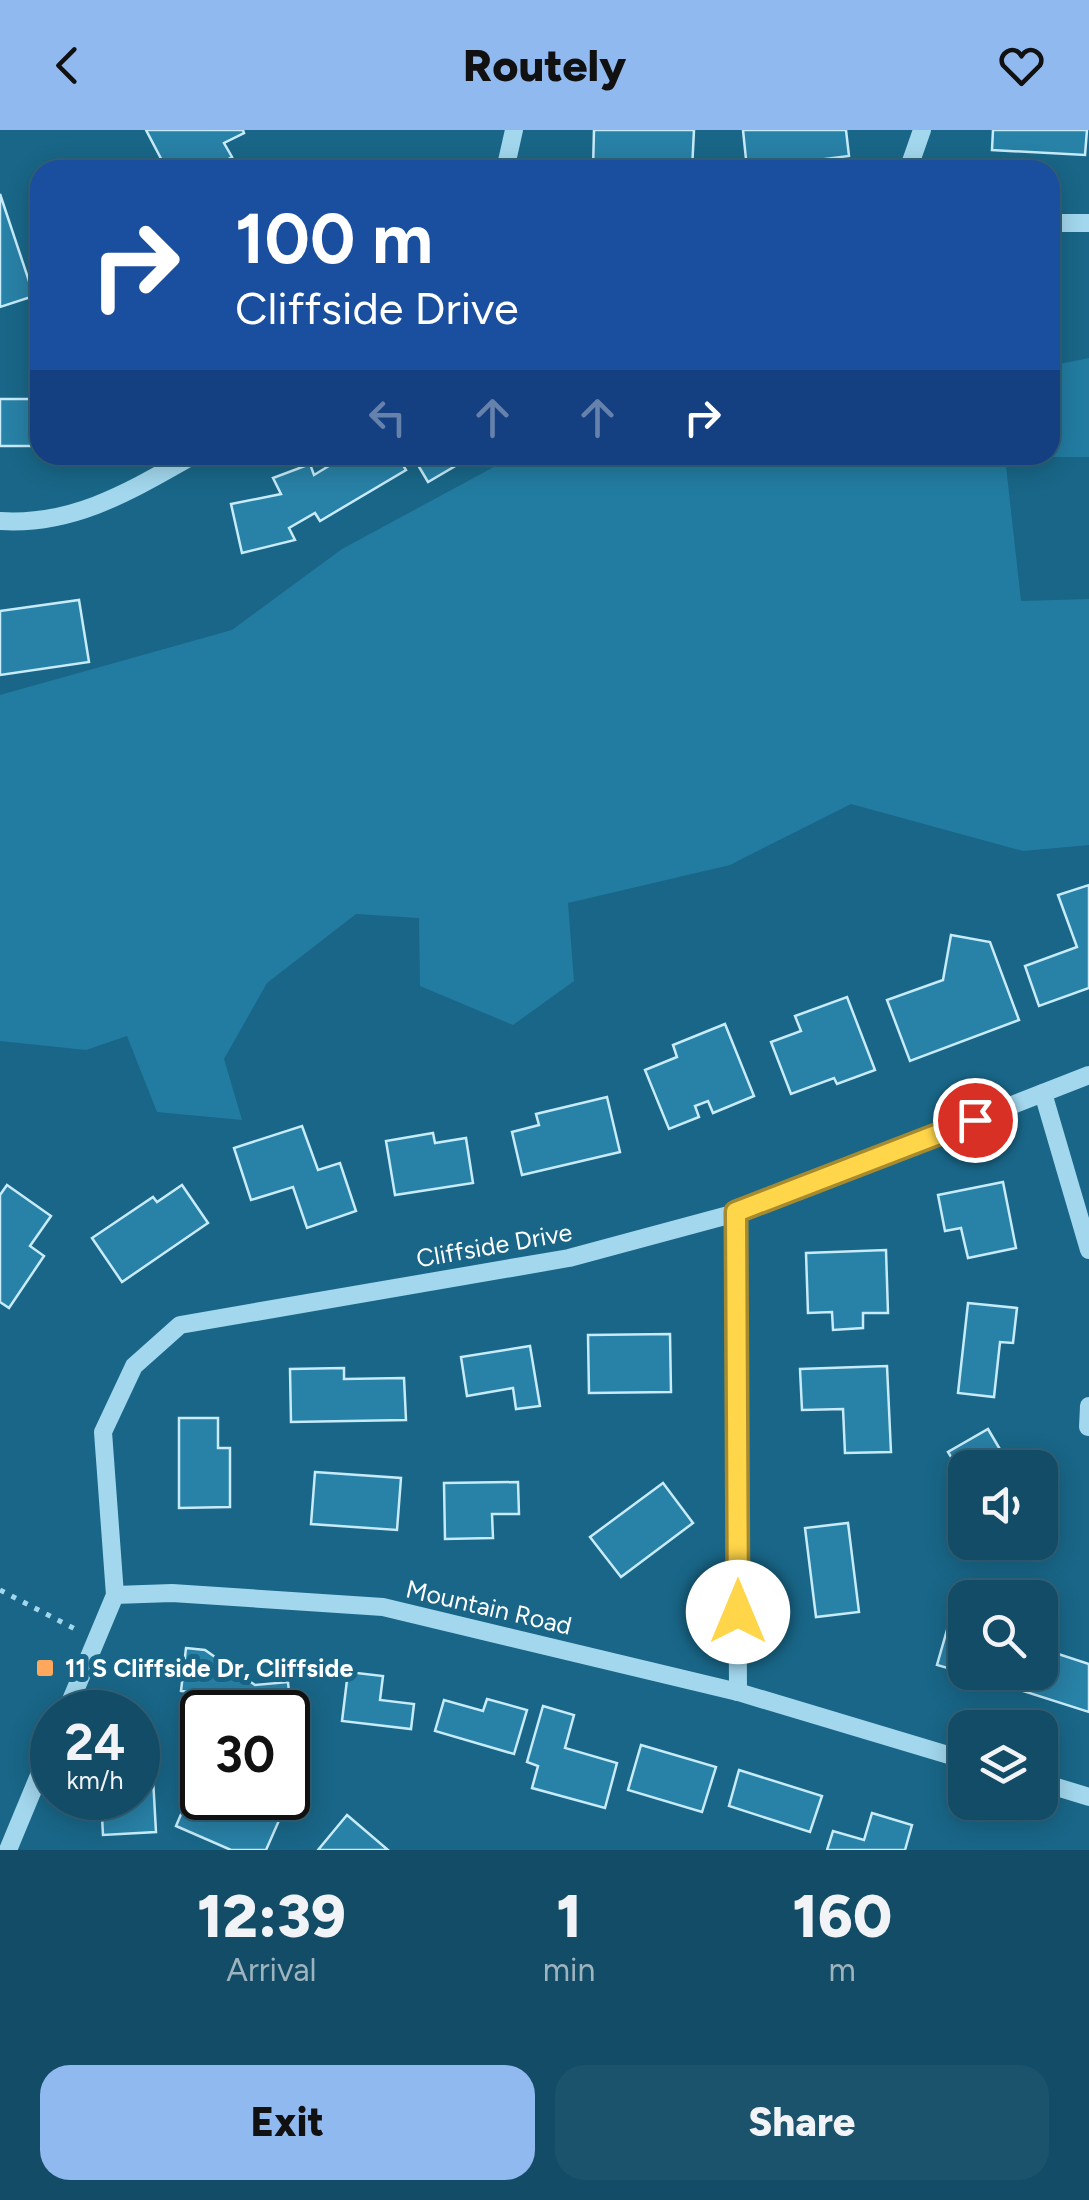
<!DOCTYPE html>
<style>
body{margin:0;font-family:Figtree,sans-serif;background:#1c536c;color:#f1f3f6;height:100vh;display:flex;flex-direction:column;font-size:38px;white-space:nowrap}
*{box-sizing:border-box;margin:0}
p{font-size:32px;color:#9db4bf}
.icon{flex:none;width:55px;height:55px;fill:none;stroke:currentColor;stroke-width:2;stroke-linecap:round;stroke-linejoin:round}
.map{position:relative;height:1720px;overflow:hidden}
.drawer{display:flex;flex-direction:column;background:#134c66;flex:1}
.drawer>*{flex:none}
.guide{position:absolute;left:30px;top:30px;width:1030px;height:305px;border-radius:30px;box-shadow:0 5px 25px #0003,0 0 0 2px #32637a;background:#1a4fa0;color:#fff;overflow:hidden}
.controls{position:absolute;left:948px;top:1320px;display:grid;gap:20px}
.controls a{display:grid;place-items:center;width:110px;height:110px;border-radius:20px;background:#134c66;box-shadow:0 5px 25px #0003,0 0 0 2px #32637a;font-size:50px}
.speed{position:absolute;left:30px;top:1560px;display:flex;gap:20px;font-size:50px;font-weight:700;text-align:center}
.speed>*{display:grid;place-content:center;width:130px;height:130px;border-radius:50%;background:#134c66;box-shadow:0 5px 25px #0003,0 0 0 2px #32637a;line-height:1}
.speed small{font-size:25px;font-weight:400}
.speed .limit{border:5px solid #111;border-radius:15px;background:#fff;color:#111}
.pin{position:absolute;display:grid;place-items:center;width:85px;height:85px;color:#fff;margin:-42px;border:5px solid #fff;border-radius:50%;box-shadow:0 2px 10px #0007}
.me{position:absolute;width:110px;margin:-55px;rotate:0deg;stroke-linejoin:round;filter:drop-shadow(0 0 8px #0008)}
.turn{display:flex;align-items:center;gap:35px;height:210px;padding:0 40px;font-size:45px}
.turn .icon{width:130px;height:130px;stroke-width:2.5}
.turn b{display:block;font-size:70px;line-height:85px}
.lanes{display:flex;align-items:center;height:95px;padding:0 40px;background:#0003;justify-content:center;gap:50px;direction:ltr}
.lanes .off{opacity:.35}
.eta{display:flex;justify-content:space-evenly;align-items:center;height:170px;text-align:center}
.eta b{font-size:60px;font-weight:800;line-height:70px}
.cta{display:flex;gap:20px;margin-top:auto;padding:20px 40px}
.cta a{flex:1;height:115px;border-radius:30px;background:#90b9f0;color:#111;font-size:40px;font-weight:800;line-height:115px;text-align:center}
.cta a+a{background:#1c536c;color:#f1f3f6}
header{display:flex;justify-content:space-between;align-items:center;height:130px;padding:0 40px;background:#90b9f0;color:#111;font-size:45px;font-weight:800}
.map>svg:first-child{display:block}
.green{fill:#227ca1}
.building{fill:#2881a6;stroke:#c7ebf9;stroke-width:2.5}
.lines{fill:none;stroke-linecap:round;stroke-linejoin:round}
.path{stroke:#a2d7ed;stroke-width:5;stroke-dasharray:5 8;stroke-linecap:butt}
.minor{stroke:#a2d7ed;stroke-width:18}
.route-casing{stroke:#a68a30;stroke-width:25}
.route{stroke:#ffd54a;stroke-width:18}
.poi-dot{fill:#ffa75d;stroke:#196688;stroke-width:4}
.labels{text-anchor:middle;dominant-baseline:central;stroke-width:10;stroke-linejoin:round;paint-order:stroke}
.street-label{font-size:25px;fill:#fff;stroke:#196688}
.poi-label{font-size:25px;font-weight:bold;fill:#fff;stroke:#196688;text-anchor:start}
</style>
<header><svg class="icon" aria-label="back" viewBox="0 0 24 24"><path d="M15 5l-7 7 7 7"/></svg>Routely<svg class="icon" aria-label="heart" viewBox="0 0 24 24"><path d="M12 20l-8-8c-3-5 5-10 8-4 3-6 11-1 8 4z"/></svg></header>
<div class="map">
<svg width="1089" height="1720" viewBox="0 0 1089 1720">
<rect width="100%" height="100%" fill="#196688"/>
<!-- green -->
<polygon class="green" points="1089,228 1089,327 1005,327 1021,471 1089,469 1089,715 1023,721 851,674 730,735 568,773 574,851 513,895 420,856 419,788 356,784 267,853 224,929 242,990 157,982 127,906 86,920 0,911 0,565 232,500 342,419 516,325 1050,325 1050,236"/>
<!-- building -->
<g class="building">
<polygon points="146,0 243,0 244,3 224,13 232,27 208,40 167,40"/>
<polygon points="594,0 694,0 692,40 593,39"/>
<polygon points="743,0 846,0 849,26 747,39"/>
<polygon points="993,0 1087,0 1085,25 992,20"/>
<polygon points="0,64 34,166 0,177"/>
<rect x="0" y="269" width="40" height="47"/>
<polygon points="347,325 397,325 406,340 320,391 315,383 289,398 295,410 242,423 231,374 281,364 273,348 310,334 314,345"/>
<polygon points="412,325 474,325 428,352"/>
<polygon points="79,470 89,532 0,545 0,481"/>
<polygon points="1089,755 1089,858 1039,876 1025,836 1077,817 1058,765"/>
<polygon points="951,805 990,812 1019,890 910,931 887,870 943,850"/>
<polygon points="847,867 875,940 837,954 834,948 791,964 771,912 801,901 795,886"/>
<polygon points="725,894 754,966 713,983 708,971 695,976 699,987 669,999 645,940 677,927 673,915"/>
<polygon points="607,967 620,1022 522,1045 512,1002 539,995 536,984"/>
<polygon points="302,996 318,1040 340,1033 356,1081 307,1098 293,1057 251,1070 234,1018"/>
<polygon points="433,1003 435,1013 466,1008 473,1053 395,1065 386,1011"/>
<polygon points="1003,1052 1016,1118 968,1128 961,1098 945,1101 938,1065"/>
<polygon points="7,1055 51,1086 30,1116 44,1126 9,1178 0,1172 0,1065"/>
<polygon points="182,1055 208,1093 122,1152 92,1108 153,1067 157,1072"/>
<polygon points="886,1120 888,1183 863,1183 863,1198 833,1200 832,1182 808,1183 806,1123"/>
<polygon points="968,1173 1017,1178 1013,1213 1000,1212 994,1267 958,1263"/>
<polygon points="670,1204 671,1262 589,1263 588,1205"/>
<polygon points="530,1216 540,1276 516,1279 513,1258 467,1266 461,1227"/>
<polygon points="887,1236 891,1322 845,1323 843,1279 802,1280 800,1239"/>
<polygon points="344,1238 344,1249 404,1248 406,1290 291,1292 290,1239"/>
<polygon points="179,1288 218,1288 218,1318 230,1318 230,1377 179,1378"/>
<polygon points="988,1299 1011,1338 965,1338 965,1350 948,1322"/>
<polygon points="315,1342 401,1348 397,1400 311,1394"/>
<polygon points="518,1352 519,1384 492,1384 493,1408 445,1409 444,1353"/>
<polygon points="663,1353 693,1393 621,1447 590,1407"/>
<polygon points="848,1393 859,1482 816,1487 805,1398"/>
<polygon points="949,1493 965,1497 965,1542 1002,1542 999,1553 937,1535"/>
<polygon points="186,1518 205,1520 255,1555 288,1552 292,1593 288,1593 288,1582 228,1582 206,1564 181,1561"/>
<polygon points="1040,1518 1089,1534 1089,1582 1023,1561 1029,1542 1040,1542"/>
<polygon points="348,1542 383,1546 380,1570 414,1574 411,1599 342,1591"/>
<polygon points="487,1569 527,1580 514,1624 435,1601 444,1570 483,1581"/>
<polygon points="543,1576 574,1585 565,1618 617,1633 605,1678 532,1658 538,1636 527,1632"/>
<polygon points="641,1615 716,1637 702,1682 628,1660"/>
<polygon points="152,1630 156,1702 103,1705 101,1668 138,1668 138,1631"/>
<polygon points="739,1640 822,1666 810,1702 729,1676"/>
<polygon points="196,1649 202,1652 202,1668 239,1668 281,1686 266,1720 231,1720 176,1696"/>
<polygon points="872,1683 912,1695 905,1720 827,1720 833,1701 864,1710"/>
<polygon points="347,1685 388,1720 318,1720"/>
</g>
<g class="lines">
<!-- path -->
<polyline class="path" points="0,1460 77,1500"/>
<!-- minor -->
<g class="minor">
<polyline points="505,40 514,0"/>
<polyline points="908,40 922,0"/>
<polyline points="1050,93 1089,93"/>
<path d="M0,391c74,5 132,-31 194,-66"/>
<polyline points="1043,963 1089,1120"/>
<polyline points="736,1083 738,1562"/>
<polyline points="1088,1297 1089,1276"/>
<polyline points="115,1465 172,1463 383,1477 738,1562 965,1630"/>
<polyline points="66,1582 115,1465 103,1302 134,1236 180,1195 569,1128 736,1083 1089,945"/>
<polyline points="1040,1652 1089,1667"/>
<polyline points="8,1720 52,1614"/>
</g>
</g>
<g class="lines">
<!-- route casing -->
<g class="route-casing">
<polyline id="route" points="738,1482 736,1082 975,990"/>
</g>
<!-- route -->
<use href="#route" class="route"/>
</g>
<!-- markers -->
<rect class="poi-dot" x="35" y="1528" width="20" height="20" rx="5"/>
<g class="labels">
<!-- street labels -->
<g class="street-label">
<text transform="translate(494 1115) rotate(-10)">Cliffside Drive</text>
<text transform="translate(489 1477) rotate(13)">Mountain Road</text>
</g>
<!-- poi labels -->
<g class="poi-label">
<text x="65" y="1538">11 S Cliffside Dr, Cliffside</text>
</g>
</g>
</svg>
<div class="controls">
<a><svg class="icon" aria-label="sound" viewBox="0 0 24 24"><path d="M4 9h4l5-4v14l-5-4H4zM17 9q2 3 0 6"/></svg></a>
<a><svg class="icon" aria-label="search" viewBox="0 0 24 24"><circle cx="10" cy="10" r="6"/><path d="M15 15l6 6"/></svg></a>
<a><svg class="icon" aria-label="layers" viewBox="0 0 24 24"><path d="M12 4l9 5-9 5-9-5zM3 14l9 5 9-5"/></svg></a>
</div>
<div class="speed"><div>24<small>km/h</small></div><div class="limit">30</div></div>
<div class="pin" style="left:975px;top:990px;background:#d93025"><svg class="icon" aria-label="arrive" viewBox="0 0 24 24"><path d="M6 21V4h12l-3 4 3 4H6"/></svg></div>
<svg class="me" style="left:738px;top:1482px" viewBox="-20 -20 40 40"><circle r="19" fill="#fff"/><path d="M0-13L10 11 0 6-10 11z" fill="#ffd54a"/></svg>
<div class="guide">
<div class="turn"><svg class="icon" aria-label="right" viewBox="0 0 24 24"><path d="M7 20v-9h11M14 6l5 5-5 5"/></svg><div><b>100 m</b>Cliffside Drive</div></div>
<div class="lanes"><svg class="icon off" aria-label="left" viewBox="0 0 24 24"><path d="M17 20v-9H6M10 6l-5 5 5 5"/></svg><svg class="icon off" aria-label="ahead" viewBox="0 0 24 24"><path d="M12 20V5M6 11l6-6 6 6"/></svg><svg class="icon off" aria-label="ahead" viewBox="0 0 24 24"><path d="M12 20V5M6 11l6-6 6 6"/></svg><svg class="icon" aria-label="right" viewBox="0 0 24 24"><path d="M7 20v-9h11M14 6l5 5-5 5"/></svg></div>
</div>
</div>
<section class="drawer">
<div class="eta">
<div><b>12:39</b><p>Arrival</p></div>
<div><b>1</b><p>min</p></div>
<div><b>160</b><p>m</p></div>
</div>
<div class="cta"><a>Exit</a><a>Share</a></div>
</section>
